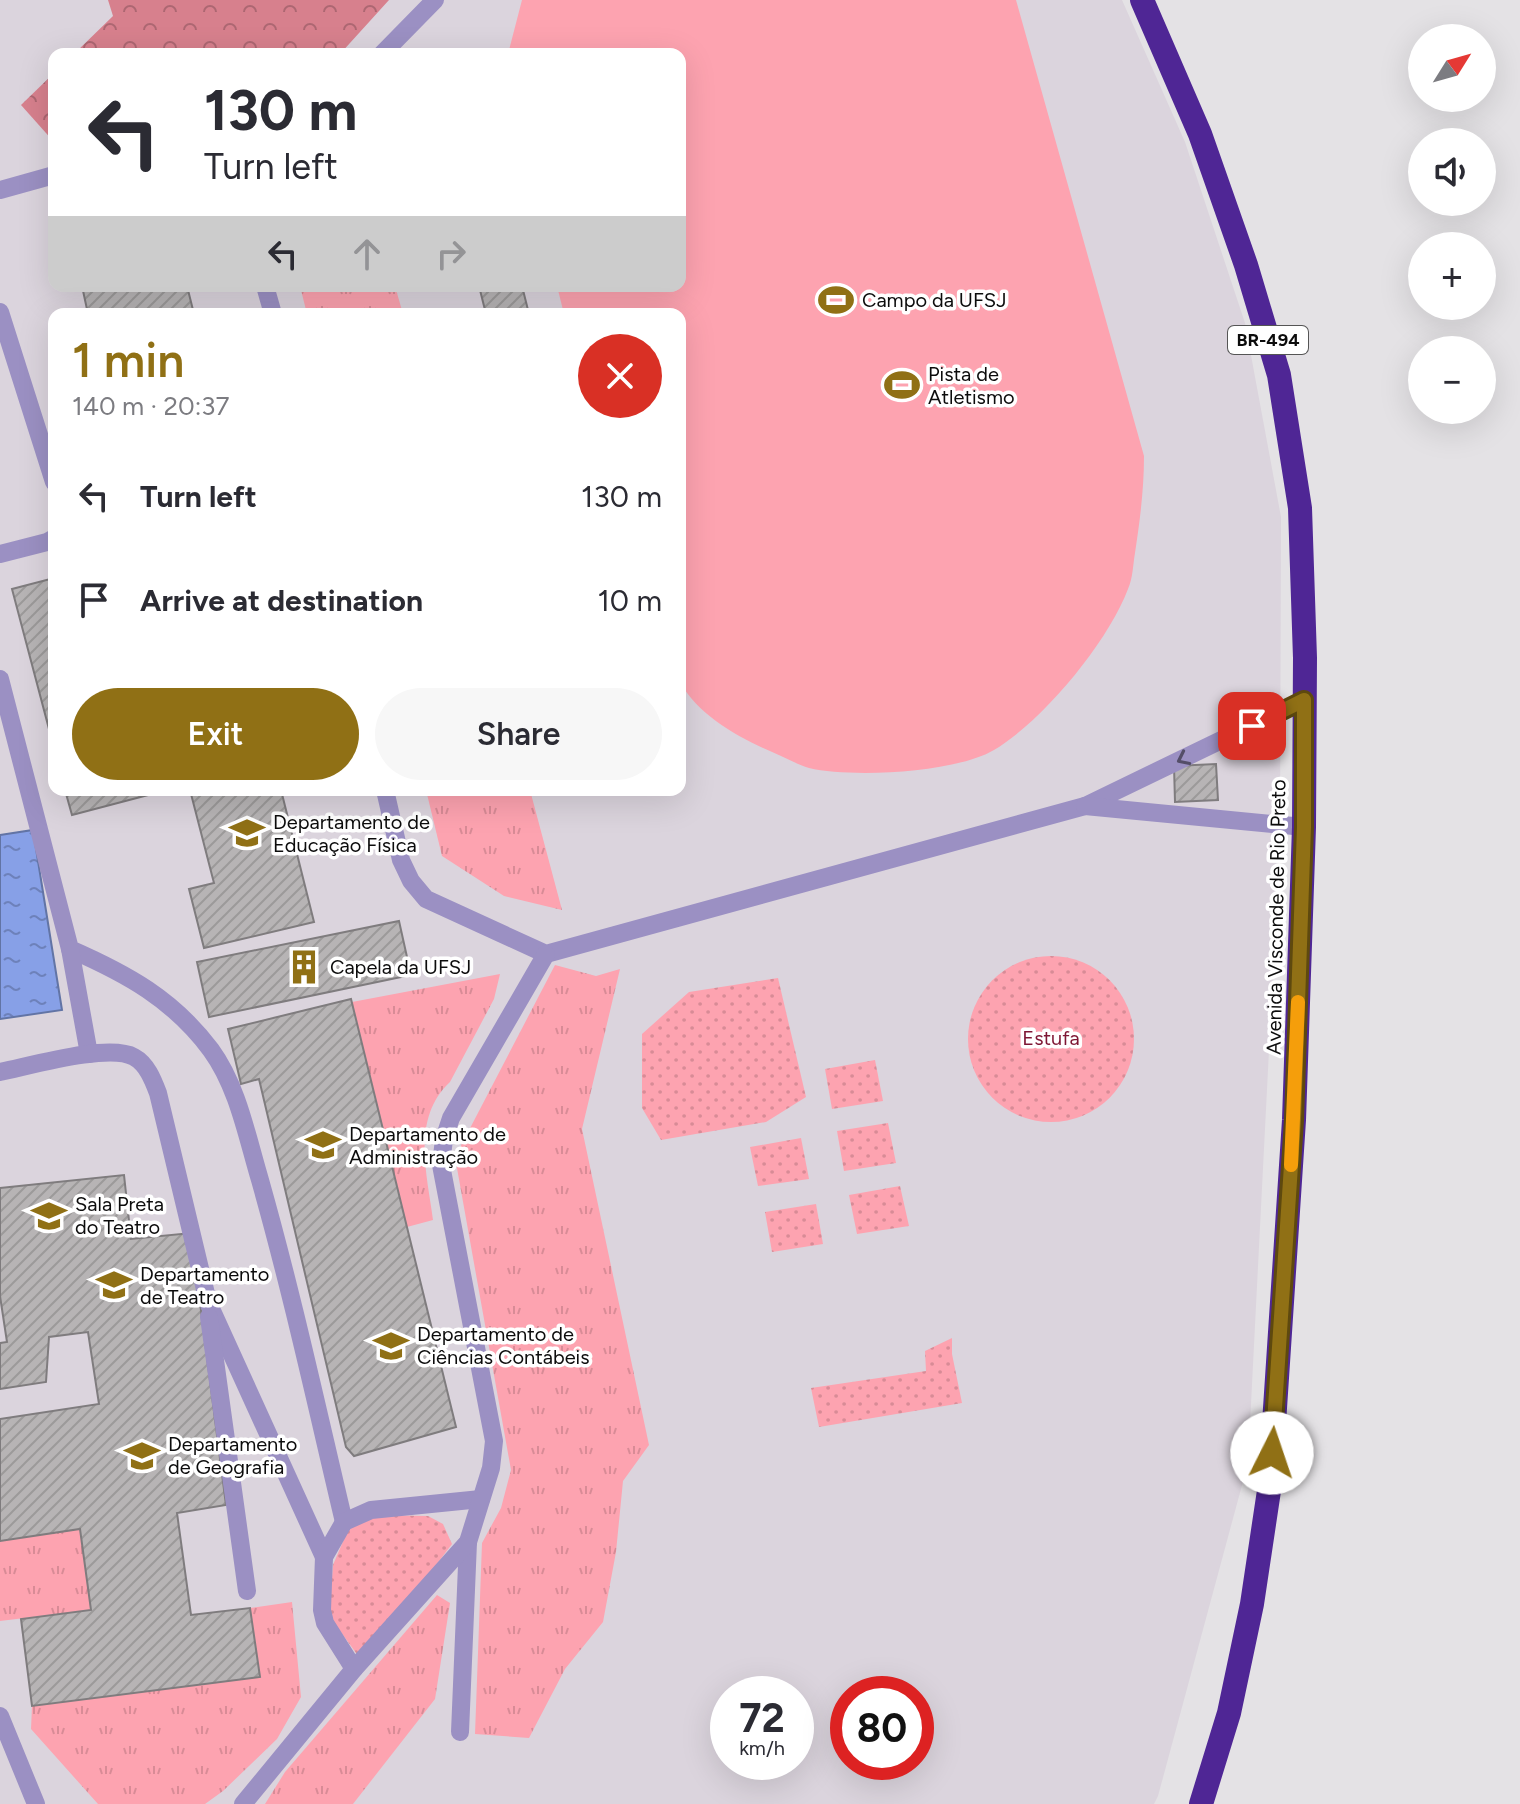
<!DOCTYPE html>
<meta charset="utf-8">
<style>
body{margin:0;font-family:Figtree,sans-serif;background:#f7f7f7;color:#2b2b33;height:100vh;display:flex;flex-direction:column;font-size:30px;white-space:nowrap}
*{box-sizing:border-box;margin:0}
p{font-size:26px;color:#7c7c81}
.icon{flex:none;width:44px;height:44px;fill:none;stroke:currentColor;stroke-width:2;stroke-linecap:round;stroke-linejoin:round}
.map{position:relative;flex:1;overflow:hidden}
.panel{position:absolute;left:48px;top:308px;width:638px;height:488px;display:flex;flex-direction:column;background:#fff;border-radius:16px;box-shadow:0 8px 32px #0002}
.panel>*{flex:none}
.guide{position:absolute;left:48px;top:48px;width:638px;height:244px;border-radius:16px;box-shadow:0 8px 32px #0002;background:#fff;color:#2b2b33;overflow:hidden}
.needle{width:52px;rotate:53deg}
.tools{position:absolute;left:1408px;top:24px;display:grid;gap:16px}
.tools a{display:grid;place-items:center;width:88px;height:88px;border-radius:50%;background:#fff;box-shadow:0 8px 32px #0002;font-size:40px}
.speed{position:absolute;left:710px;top:1676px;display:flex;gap:16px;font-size:40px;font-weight:700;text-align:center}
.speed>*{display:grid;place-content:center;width:104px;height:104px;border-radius:50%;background:#fff;box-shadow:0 8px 32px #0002;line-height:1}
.speed small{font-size:20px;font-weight:400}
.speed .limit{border:12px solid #d22;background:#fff;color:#111}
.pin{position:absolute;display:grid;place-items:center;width:68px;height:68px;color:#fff;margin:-34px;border-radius:16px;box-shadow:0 4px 12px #0006}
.me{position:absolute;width:88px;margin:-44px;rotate:4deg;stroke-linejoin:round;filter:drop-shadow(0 0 6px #0008)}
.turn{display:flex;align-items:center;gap:28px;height:168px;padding:0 24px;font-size:36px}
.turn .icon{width:104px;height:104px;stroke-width:2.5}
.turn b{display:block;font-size:56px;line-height:68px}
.lanes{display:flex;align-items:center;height:76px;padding:0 24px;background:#0003;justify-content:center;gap:40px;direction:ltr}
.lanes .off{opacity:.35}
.round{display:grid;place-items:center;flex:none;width:84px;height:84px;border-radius:42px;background:#f7f7f7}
.headline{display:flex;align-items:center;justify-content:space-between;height:136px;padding:0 24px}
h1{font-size:48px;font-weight:600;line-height:60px;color:#907015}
.primary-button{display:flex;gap:16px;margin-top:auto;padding:16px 24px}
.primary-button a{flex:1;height:92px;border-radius:48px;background:#907015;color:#fff;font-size:32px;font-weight:600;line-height:92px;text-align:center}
.primary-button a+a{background:#f7f7f7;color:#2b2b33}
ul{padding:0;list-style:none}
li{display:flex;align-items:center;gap:24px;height:104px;padding:0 24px}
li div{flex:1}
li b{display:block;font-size:30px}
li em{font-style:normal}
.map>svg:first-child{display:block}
.built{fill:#dbd4dd;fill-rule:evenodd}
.grass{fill:url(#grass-tufts)}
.forest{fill:url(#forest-crowns)}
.park{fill:url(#park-dots)}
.pitch{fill:#fda3b0}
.water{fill:url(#water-ripples);stroke:#6274a5;stroke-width:2}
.building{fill:url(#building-hatch);stroke:#7f7c7e;stroke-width:2}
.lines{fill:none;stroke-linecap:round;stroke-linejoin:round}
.lane{stroke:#9b90c3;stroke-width:18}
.highway{stroke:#4f2695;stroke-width:24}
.oneway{stroke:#544e68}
.route-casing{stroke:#5e490e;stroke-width:20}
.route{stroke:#907015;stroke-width:14}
.slow{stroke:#f59e0b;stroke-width:14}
.labels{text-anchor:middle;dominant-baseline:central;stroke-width:7;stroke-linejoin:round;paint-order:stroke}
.shield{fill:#fff;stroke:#555;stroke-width:2}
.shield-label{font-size:18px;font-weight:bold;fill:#0c0c0c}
.poi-label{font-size:20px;fill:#0c0c0c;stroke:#fff;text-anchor:start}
.street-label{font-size:20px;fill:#0c0c0c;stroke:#fff}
.park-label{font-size:20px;fill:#7e1634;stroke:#fff}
</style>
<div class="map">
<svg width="1520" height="1804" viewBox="0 0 1520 1804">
<defs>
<pattern id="grass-tufts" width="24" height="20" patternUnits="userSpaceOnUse" patternTransform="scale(2)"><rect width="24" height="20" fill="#fda3b0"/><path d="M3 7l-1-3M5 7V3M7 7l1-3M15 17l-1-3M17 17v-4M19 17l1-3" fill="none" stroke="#d88b96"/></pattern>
<pattern id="forest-crowns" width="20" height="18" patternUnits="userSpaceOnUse" patternTransform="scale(2)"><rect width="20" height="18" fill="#d7808d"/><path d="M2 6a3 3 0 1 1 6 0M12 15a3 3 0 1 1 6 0" fill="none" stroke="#ad6772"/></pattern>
<pattern id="park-dots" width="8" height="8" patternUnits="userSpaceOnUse" patternTransform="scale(2)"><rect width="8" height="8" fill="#fda3b0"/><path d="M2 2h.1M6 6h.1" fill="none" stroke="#d88b96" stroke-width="1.8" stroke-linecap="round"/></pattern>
<pattern id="water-ripples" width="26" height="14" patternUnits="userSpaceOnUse" patternTransform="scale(2)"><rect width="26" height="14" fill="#87a0e7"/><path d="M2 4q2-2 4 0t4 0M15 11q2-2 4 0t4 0" fill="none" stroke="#6d81ba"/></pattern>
<pattern id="building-hatch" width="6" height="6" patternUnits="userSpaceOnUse" patternTransform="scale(2)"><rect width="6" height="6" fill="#b7b4b5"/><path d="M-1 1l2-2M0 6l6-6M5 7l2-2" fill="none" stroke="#9c9a9a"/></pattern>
</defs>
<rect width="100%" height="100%" fill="#e4e2e5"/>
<!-- built -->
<path class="built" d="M0,0h1122l63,142 60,181 36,194 -1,317 -32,629 -90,333 -4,8h-1154zM54,54h626v232h-626zM54,314h626v476h-626zM728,1694h68v68h-68zM848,1694h68v68h-68z"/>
<!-- grass -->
<g class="grass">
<polygon points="300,286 395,286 403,314 307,314"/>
<polygon points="426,790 530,790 562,910 504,896 442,856"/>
<polygon points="555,965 596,976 620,969 582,1129 649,1445 623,1481 616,1552 603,1622 565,1669 529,1738 475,1734 482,1543 501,1508 511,1470 455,1157"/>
<path d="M500,974l-6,25 -44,83c-39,36 -23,92 -17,138l-26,7 -55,-225z"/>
<polygon points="80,1529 91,1610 0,1621 0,1541"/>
<polygon points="437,1595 450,1603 435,1699 353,1804 265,1804 285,1772"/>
<polygon points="292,1602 301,1697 277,1739 223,1791 205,1804 98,1804 31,1729 32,1706 259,1677 250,1608"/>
</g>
<!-- forest -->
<g class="forest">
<polygon points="108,0 389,0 340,54 74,54 113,16"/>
<polygon points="54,73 54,142 21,105"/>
</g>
<!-- park -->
<g class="park">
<circle cx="1051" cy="1039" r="83"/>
<polygon points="778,978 806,1097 766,1122 661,1140 642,1108 642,1034 689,992"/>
<polygon points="875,1060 883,1101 832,1109 825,1069"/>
<polygon points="888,1123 896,1163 844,1171 837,1131"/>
<polygon points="801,1138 809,1179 758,1186 750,1147"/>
<polygon points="900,1186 909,1226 857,1234 849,1195"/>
<polygon points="816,1204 823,1244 772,1252 765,1212"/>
<polygon points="952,1338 952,1354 962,1403 819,1427 811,1388 926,1371 925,1351"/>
<polygon points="369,1515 428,1516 443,1524 452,1544 424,1581 359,1657 329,1616 333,1565 350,1525"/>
</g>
<!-- pitch -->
<path class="pitch" d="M522,0h494l128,456c0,33 -4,64 -9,97 -2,11 -2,25 -7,36 -20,53 -85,132 -134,161 -39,23 -142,28 -185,18 -10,-3 -19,-8 -28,-12 -38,-16 -81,-38 -101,-74v-368h-116l-7,-28h123v-232h-172z"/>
<!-- water -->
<polygon class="water" points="33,830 62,1010 0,1019 0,835"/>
<!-- building -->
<g class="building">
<polygon points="82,286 187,286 194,314 88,314"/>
<polygon points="479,286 522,286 529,314 486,314"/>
<polygon points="54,578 54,748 12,589"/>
<polygon points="1216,764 1218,800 1175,802 1174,766"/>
<polygon points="65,790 151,790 152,794 72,815"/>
<polygon points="190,790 281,790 314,922 204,948 189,889 214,883"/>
<polygon points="399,921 411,975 209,1017 197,962"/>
<polygon points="351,999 456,1427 354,1456 346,1447 259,1079 241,1084 228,1029"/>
<polygon points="124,1175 131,1239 191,1233 226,1505 177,1513 191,1615 250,1608 260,1677 32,1706 21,1619 91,1610 80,1529 0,1541 0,1419 99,1404 88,1332 49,1337 46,1382 0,1389 0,1343 7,1342 0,1296 0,1188"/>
</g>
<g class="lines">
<!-- lane -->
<g class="lane">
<polyline points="382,54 435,0"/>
<polyline points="0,190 54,175"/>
<polyline points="265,286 273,314"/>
<polyline points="0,312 54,482"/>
<polyline points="0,554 47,542 54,538"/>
<path d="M0,679l70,270c57,25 103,50 141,101 27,37 36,87 49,130 32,113 57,228 84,342"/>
<polyline points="385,790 401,860 411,881 426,899 546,954 1085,806 1304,700"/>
<polyline points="1085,806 1304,827"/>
<polyline points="70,949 89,1054"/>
<path d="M0,1072c30,-6 109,-29 134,-15 13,7 19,23 24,36l50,209 116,255"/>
<polyline points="209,1317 247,1591"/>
<polyline points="354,1669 325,1623 322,1610 324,1557 344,1522 371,1510 481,1499"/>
<polyline points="0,1716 36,1804"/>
<polyline points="460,1732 468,1542"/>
<polyline points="243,1804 354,1669 468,1542 491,1468 494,1441 441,1165 444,1139 451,1118 546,954"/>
</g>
<!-- highway -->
<polyline class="highway" points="1142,0 1200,134 1246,265 1279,375 1300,508 1305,658 1304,827 1294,1120 1270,1484 1252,1604 1229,1713 1201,1804"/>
</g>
<!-- one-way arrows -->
<defs><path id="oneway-chevron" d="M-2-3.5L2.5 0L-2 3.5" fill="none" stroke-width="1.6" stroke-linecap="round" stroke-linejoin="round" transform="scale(2)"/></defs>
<use class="oneway" href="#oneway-chevron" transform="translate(1183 759) rotate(154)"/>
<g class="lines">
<!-- route casing -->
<g class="route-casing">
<polyline id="route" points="1252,726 1304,700 1304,827 1294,1120 1272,1453"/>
</g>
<!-- route -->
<use href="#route" class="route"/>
<!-- slow -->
<polyline class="slow" points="1291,1165 1298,1002"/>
</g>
<!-- icons -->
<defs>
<g id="stadium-bare" transform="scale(2.76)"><path d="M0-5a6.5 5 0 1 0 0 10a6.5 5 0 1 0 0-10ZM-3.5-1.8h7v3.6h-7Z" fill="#907015" stroke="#fff" stroke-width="2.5" paint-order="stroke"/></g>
<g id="university-bare" transform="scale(2.76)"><path d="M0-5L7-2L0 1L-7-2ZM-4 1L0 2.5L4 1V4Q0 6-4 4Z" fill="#907015" stroke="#fff" stroke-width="2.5" paint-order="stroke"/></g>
<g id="building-bare" transform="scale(2.76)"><path d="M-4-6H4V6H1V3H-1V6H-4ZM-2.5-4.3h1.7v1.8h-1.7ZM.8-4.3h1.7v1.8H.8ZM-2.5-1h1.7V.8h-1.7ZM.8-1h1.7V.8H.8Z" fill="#907015" stroke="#fff" stroke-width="2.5" paint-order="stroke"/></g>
</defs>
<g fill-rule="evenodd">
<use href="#stadium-bare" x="836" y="300"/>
<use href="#stadium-bare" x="902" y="385"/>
<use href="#university-bare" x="247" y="833"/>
<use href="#building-bare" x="304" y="967"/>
<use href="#university-bare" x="323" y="1145"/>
<use href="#university-bare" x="49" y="1216"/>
<use href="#university-bare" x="114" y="1285"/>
<use href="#university-bare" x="391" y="1346"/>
<use href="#university-bare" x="142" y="1456"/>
</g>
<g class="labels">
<!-- shield labels -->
<rect class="shield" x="1228" y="326" width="80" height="28" rx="6"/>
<g class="shield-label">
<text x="1268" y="340">BR-494</text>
</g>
<!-- poi labels -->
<g class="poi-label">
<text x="862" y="300">Campo da UFSJ</text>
<text x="928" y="374">Pista de<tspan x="928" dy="23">Atletismo</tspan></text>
<text x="273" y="822">Departamento de<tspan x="273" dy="23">Educação Física</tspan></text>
<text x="330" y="967">Capela da UFSJ</text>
<text x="349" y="1134">Departamento de<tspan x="349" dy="23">Administração</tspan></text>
<text x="75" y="1204">Sala Preta<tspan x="75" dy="23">do Teatro</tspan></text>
<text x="140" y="1274">Departamento<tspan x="140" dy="23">de Teatro</tspan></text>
<text x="417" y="1334">Departamento de<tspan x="417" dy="23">Ciências Contábeis</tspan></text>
<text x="168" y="1444">Departamento<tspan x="168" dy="23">de Geografia</tspan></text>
</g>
<!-- street labels -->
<g class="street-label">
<text transform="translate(1276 917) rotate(-89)">Avenida Visconde de Rio Preto</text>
</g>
<!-- park labels -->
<g class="park-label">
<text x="1051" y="1038">Estufa</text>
</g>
</g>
</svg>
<div class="tools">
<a><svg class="needle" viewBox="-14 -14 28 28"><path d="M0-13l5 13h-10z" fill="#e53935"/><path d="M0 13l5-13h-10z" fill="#7c7c81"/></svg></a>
<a><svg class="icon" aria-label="sound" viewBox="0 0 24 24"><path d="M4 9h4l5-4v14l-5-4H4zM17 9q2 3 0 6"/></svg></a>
<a>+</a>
<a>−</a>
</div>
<div class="speed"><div>72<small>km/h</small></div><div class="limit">80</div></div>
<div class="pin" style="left:1252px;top:726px;background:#d93025"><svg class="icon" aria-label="arrive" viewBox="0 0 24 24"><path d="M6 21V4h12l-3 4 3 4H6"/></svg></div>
<svg class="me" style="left:1272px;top:1453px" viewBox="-20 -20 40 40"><circle r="19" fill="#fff"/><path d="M0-13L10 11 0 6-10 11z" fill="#907015"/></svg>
<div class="guide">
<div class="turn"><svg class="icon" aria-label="left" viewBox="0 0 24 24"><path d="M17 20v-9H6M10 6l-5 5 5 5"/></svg><div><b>130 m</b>Turn left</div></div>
<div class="lanes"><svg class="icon" aria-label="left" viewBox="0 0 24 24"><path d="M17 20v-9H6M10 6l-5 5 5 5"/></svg><svg class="icon off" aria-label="ahead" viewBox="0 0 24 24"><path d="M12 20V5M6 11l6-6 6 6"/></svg><svg class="icon off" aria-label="right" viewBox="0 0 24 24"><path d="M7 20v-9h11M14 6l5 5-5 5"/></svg></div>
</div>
<section class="panel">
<div class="headline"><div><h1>1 min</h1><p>140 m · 20:37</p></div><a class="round" style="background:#d93025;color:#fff"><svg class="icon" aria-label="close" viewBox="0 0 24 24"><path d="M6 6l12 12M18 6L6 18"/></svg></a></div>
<ul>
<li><svg class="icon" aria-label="left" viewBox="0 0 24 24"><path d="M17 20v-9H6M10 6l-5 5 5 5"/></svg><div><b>Turn left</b></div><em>130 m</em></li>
<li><svg class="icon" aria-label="arrive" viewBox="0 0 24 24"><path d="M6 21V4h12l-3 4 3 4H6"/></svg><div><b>Arrive at destination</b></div><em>10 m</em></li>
</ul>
<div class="primary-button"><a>Exit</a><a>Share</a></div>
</section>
</div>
